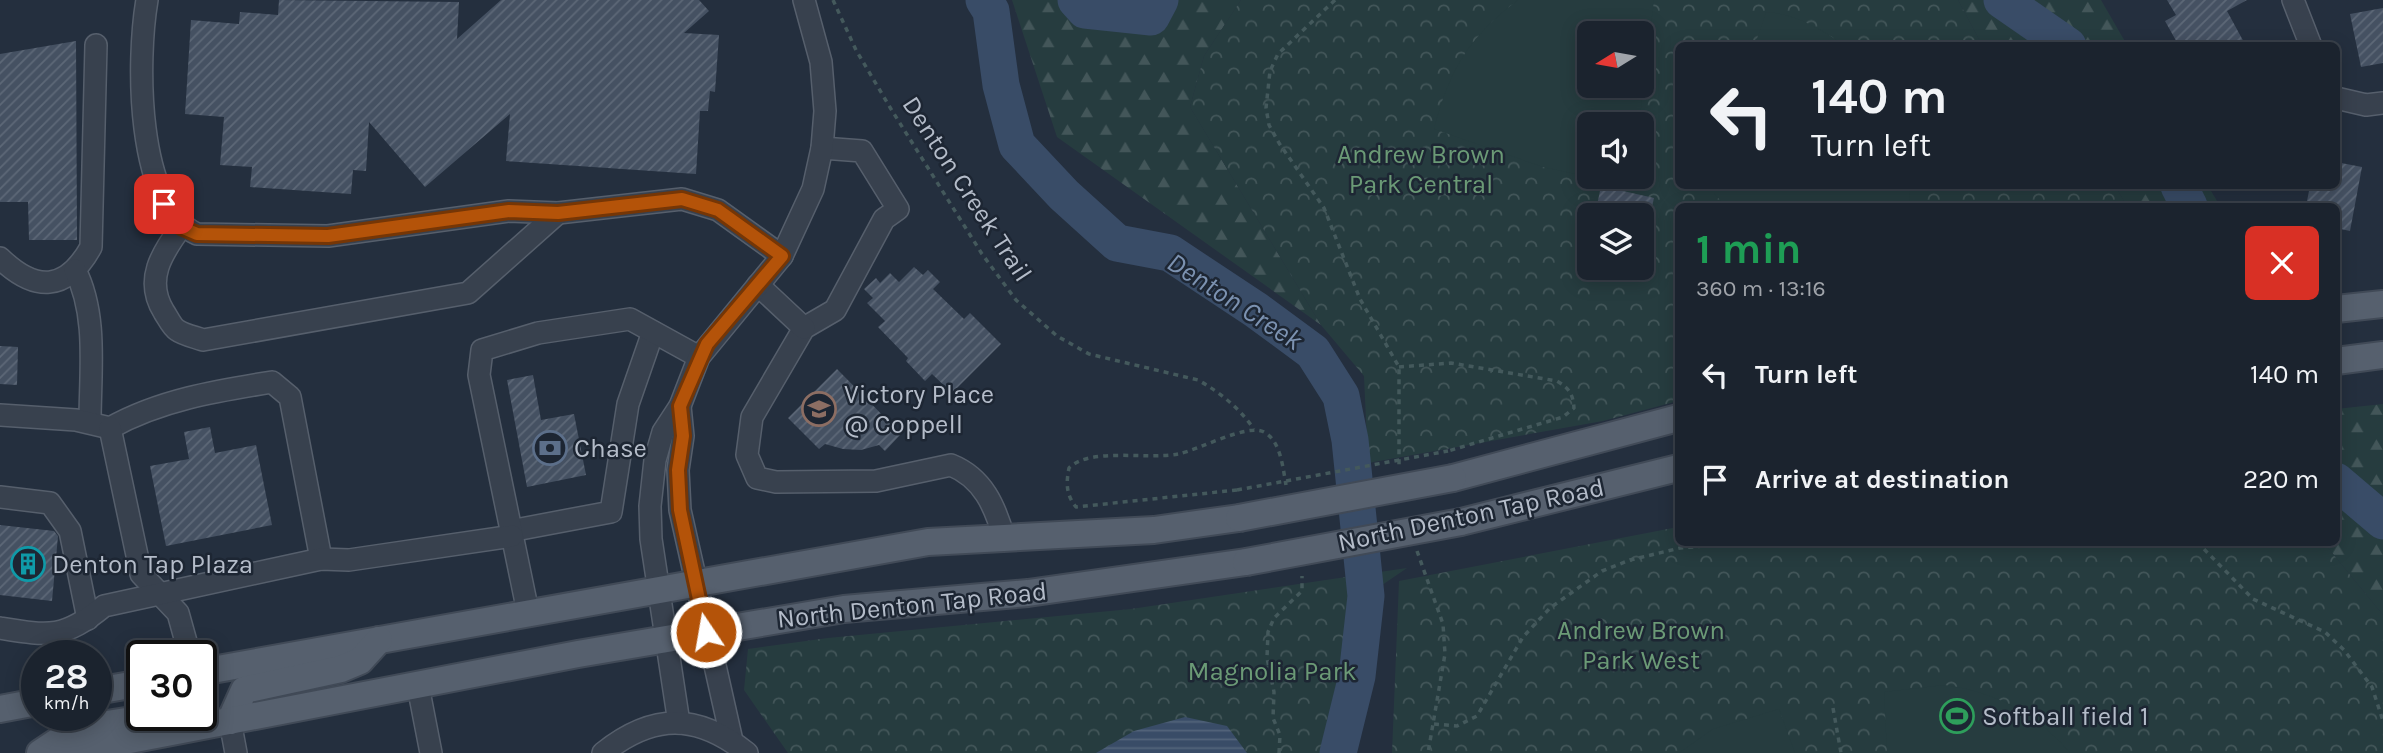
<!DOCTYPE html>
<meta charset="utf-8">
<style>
body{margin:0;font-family:Karla,sans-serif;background:#282f3a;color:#f1f3f6;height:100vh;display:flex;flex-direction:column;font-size:26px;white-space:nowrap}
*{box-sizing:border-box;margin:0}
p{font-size:23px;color:#a0a4aa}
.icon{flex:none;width:38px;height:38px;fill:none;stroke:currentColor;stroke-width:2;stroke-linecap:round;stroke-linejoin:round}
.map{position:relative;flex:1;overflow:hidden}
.side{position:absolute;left:1675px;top:203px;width:665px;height:343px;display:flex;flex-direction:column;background:#1b232e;border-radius:10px;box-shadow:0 4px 18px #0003,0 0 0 2px #39404a}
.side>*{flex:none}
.top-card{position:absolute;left:1675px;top:42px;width:665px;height:147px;border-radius:10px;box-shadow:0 4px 18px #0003,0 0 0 2px #39404a;background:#1b232e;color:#f1f3f6;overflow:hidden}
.needle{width:46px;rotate:259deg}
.controls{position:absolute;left:1577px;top:21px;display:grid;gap:14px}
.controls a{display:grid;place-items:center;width:77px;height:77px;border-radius:10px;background:#1b232e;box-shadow:0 4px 18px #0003,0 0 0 2px #39404a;font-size:35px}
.speed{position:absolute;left:21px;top:640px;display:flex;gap:14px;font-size:35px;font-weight:700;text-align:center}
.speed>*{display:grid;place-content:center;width:91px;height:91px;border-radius:50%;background:#1b232e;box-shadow:0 4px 18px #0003,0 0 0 2px #39404a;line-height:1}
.speed small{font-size:18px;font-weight:400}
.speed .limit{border:4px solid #111;border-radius:10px;background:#fff;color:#111}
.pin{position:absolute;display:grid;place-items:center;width:60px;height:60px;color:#fff;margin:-30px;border-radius:14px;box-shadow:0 4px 10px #0006}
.me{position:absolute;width:77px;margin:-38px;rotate:348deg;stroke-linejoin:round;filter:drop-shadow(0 0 5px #0008)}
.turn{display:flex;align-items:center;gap:24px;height:147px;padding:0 21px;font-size:32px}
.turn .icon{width:91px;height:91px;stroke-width:2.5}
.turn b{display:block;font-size:49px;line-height:60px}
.round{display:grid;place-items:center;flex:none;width:74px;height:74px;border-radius:10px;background:#282f3a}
.headline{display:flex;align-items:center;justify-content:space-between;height:119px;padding:0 21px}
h1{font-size:42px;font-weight:700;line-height:52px;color:#1e9e55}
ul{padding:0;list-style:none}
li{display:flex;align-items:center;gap:21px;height:105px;padding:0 21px}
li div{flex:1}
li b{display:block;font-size:26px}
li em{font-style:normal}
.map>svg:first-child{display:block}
.forest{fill:url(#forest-firs)}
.park{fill:url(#park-crowns);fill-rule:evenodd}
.pitch{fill:#263c3f;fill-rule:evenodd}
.water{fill:url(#water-rules)}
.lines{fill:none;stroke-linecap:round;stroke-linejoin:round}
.river{stroke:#394c67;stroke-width:37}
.building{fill:url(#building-hatch)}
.minor-casing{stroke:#565f6c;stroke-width:24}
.major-casing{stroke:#414a57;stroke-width:30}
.path{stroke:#44595c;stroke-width:3.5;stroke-dasharray:5 5;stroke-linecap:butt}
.minor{stroke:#38414e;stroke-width:21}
.major{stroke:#56606e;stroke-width:26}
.major-bridge-casing{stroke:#414a57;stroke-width:30;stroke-linecap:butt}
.path-bridge{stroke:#44595c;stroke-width:3.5;stroke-dasharray:5 5;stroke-linecap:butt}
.major-bridge{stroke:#56606e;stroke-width:26}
.route-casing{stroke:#753606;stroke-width:18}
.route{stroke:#b45309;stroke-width:12}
.labels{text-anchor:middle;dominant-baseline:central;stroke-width:5;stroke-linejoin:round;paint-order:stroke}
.park-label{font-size:26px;fill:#6b9a76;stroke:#1d2633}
.street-label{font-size:26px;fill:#b4bcc9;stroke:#1d2633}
.poi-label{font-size:26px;fill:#b4bcc9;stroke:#1d2633;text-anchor:start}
.water-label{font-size:28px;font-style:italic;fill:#7c92b1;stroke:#1d2633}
</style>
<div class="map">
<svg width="2383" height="753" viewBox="0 0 2383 753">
<defs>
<pattern id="forest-firs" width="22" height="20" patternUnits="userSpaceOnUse" patternTransform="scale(1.75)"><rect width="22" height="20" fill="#263c3f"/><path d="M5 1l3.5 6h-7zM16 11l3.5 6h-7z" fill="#435659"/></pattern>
<pattern id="park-crowns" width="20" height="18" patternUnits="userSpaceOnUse" patternTransform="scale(1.75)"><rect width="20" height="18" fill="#263c3f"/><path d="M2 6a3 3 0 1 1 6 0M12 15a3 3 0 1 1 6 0" fill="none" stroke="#435659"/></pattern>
<pattern id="water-rules" width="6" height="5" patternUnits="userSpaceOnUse" patternTransform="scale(1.75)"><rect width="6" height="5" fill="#394c67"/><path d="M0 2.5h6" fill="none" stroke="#53647b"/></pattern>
<pattern id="building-hatch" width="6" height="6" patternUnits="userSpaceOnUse" patternTransform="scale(1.75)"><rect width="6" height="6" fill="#455162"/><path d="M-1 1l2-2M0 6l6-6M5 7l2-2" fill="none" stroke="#5d6877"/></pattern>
</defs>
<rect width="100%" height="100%" fill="#242f3e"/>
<!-- forest -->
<g class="forest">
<polygon points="1012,0 1241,0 1204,56 1190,107 1321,325 1057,137"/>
<polygon points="1958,0 2101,0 2127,45 1982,45"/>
<polygon points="2115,186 2208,186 2220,206 2127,206"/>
<polygon points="2383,404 2383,615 2324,543 2336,542 2336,409"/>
</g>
<!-- park -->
<g class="park">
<path d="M1241,0h717l24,45 -304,1v140h437l12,20h-449v195l-75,20 -235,42 -4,-87 -43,-51 -131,-218 14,-51zM1589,33h53v53h-53zM1589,124h53v53h-53zM1589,215h53v53h-53z"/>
<polygon points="1678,527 1678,542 2324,543 2383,615 2383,753 1392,753 1399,581"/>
<polygon points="1407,568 1366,596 1357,676 1338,753 788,753 744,690 748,649 828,638 1131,609"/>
</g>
<!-- pitch -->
<g class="pitch">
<path d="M1518,0h136l-15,124h-50v53h39l-2,4 -8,2 -75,-16 -109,-38c16,-60 34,-91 84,-129zM1589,33h53v53h-53z"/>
<path d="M1766,12c30,2 53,16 78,33h-89z"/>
<polygon points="1714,186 1910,186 1909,206 1725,206 1714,193"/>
<path d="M1944,685c50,6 93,29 126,68h-183l-3,-61z"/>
<polygon points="1779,709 1795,753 1679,753 1713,729"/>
</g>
<!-- water -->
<polygon class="water" points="1185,717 1227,726 1247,753 1096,753 1134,731"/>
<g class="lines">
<!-- river -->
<g class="river">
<polyline points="984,0 991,11 1001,85 1017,145 1064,195 1117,243 1170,253 1256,310 1313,352 1341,396 1350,440 1366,596 1357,676 1338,753"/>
<polyline points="1076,0 1085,10 1151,17 1160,0"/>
<polyline points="2002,0 2068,46"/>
<polyline points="2179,186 2189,206"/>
<polyline points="2336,481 2383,521"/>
</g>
</g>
<!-- building -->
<g class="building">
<polygon points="279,0 459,2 457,39 501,0 699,0 709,11 684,33 719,35 715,92 710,91 708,111 700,111 696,174 506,161 510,114 425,187 369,122 366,171 353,170 351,194 250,187 252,167 220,165 224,117 185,114 191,20 239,24 240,12 278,15"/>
<polygon points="2167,0 2247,0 2227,11 2246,46 2179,46 2165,21 2176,15"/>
<polygon points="2383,8 2383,63 2361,67 2350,14"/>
<polygon points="76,41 77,240 29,240 28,202 0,202 0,54"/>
<polygon points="2336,162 2362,167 2350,231 2336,228 2336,206 2306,206 2310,186 2336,186"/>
<polygon points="1601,186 1654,198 1650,215 1595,215"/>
<polygon points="914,267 923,275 928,270 940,282 933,289 964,319 970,313 1001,344 952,393 932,374 925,381 906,361 908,358 878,327 885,321 867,303 873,298 864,289 876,278 880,283 890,273 899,282"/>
<polygon points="0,346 18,347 17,385 0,384"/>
<polygon points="837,369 901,434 885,451 879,445 861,450 843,449 825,444 819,449 788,418"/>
<polygon points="533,375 541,420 574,414 586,475 527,487 507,380"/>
<polygon points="210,427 215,453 256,445 272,525 166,546 150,466 189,459 184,432"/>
<polygon points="0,525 54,531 58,536 52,601 0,595"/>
</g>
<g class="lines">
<!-- minor casing -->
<g class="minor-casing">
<g id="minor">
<path d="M147,0c-10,58 -12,206 50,234l131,2 181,-25 49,2 124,-14 36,11 64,46"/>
<polyline points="2293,0 2311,46"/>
<polyline points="2336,98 2366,105 2383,103"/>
<path d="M822,148l40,3 36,58 -14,10 -49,91 -31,18 -52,89 -5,38 10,23 19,4 100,-1 75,-16c32,13 44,41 53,73"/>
<path d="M181,227c-19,26 -37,53 -17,85 4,6 8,15 13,18 7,5 18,7 26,10l265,-47 90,-80"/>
<path d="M0,258c35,34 66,34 91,-11l5,-202"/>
<path d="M75,270c23,45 15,102 15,152"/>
<polyline points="758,285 804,328"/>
<polyline points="680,406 683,436 678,470 680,510 732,741"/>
<path d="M0,415l76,5 34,8c50,-28 106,-37 162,-46l18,15 31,162"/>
<polyline points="110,428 141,574 178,613 190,656"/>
<polyline points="0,497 50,503 70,531 88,619"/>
<polyline points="510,531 611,512 628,404 653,332"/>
<polyline points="528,612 479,375 482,350 538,333 630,319 699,357"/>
<path d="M0,628c49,8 64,11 104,-22l217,-47 28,1 163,-24"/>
<polyline points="418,686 431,753"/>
<polyline points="230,721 236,753"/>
<polyline points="679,723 651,539 650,506 655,460 663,432 680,406 699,357 782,256 813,189 822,148 825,111 821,62 804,0"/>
<path d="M603,753c50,-40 94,-40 144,0"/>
</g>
</g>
<!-- major casing -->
<g class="major-casing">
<g id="major">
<polyline points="2336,309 2383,304"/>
<polyline points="2336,361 2383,355"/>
<polyline points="1453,478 1678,418"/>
<polyline points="1461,522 1678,468"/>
<polyline points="201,672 928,542 1154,530 1239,518"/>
<polyline points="96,691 142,683"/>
<polyline points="0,709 37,702"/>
<polyline points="230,721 244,690 341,669 360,661 379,640"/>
<polyline points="40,753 76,729 157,716"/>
<polyline points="62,753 578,654 844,609 1028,593 1246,562"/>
</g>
</g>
<!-- path -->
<g class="path">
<path d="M833,0l23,50 35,59 91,145 34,46 41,36 32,18 109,26c23,13 41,28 56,49"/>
<polyline points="1335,0 1278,54 1270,71 1266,108 1269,125 1279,143 1324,208 1360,299 1399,367 1399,465"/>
<path d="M1399,367l52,-4 106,18c12,7 16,13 17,27l-11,9 -115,34"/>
<path d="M1237,490l-161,17c-10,-12 -10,-24 -7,-39 21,-21 78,-8 109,-14 21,-4 69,-31 86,-22 17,9 19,37 22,53"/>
<polyline points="2197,542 2253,599 2325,632 2344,650 2372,687 2383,721"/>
<polyline points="1417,551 1443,624 1445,654 1428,753"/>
<polyline points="1833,708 1841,753"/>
<polyline points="1434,724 1457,726 1477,716 1523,637 1550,608 1602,571 1630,560 1680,548 1753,542"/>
<polyline points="1279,753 1280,735 1273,718 1274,692 1267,658 1268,632 1274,618 1302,591 1302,576"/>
</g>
<!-- minor -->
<use href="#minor" class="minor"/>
<!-- major -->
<use href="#major" class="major"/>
<!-- major-bridge casing -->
<g class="major-bridge-casing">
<g id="major-bridge">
<polyline points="1239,518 1453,478"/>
<polyline points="1246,562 1461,522"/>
</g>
</g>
<!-- path-bridge -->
<polyline class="path-bridge" points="1237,490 1448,451"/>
<!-- major-bridge -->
<use href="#major-bridge" class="major-bridge"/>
</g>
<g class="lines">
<!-- route casing -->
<g class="route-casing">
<polyline id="route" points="164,204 181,227 197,234 328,236 509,211 558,213 682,199 718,210 782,256 707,344 680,406 683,436 678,470 680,510 706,632"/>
</g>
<!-- route -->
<use href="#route" class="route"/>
</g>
<!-- icons -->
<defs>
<g id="school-ring" transform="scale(1.75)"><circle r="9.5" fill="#1d2633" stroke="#8d6e63" stroke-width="1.5"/><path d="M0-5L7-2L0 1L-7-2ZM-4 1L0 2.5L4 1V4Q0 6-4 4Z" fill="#8d6e63"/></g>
<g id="bank-ring" transform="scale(1.75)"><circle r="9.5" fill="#1d2633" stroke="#5c6f8a" stroke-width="1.5"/><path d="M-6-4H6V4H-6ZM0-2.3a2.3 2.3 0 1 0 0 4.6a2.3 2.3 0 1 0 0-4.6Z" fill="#5c6f8a"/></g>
<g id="building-ring" transform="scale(1.75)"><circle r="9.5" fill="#1d2633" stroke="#0f9aa8" stroke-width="1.5"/><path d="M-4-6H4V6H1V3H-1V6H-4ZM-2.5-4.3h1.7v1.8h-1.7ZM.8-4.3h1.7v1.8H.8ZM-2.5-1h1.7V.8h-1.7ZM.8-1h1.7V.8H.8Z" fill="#0f9aa8"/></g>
<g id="stadium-ring" transform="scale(1.75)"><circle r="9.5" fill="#1d2633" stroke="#2e9e5b" stroke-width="1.5"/><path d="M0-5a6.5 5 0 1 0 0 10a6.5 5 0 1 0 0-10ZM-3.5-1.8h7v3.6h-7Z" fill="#2e9e5b"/></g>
</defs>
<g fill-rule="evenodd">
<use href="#school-ring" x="819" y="409"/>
<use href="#bank-ring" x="550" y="448"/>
<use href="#building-ring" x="28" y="564"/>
<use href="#stadium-ring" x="1957" y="716"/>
</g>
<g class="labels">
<!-- park labels -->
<g class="park-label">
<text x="1421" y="154">Andrew Brown<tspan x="1421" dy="30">Park Central</tspan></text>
<text x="1641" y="630">Andrew Brown<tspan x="1641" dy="30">Park West</tspan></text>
<text x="1272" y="671">Magnolia Park</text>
</g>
<!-- street labels -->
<g class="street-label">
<text transform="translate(967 189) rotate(57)">Denton Creek Trail</text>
<text transform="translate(1471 515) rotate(-12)">North Denton Tap Road</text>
<text transform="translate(912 605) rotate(-6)">North Denton Tap Road</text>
</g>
<!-- poi labels -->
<g class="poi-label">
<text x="844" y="394">Victory Place<tspan x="844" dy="30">@ Coppell</tspan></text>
<text x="574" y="448">Chase</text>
<text x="52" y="564">Denton Tap Plaza</text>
<text x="1982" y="716">Softball field 1</text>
</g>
<!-- water labels -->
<g class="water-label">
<text transform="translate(1235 301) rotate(33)">Denton Creek</text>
</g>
</g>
</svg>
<div class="controls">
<a><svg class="needle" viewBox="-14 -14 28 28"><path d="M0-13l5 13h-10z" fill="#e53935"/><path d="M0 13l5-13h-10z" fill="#a0a4aa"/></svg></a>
<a><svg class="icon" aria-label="sound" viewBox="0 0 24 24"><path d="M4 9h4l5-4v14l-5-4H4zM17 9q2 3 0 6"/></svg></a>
<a><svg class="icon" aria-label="layers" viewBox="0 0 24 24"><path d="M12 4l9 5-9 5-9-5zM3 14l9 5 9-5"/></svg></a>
</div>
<div class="speed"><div>28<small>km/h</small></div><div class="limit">30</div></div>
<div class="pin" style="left:164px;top:204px;background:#d93025"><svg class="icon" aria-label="arrive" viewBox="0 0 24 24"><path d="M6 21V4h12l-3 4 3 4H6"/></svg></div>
<svg class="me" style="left:706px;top:632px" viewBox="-20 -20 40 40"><circle r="17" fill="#b45309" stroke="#fff" stroke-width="3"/><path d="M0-11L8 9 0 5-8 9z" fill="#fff"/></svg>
<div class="top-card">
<div class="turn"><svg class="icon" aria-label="left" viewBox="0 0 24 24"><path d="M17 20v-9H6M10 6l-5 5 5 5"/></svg><div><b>140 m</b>Turn left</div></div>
</div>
<section class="side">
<div class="headline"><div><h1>1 min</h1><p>360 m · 13:16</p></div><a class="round" style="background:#d93025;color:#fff"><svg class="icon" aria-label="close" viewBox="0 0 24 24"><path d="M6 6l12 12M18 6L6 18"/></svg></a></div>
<ul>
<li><svg class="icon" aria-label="left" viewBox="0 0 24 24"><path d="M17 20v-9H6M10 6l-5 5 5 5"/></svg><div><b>Turn left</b></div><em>140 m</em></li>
<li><svg class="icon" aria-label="arrive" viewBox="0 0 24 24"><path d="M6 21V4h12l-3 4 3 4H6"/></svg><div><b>Arrive at destination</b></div><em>220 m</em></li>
</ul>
</section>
</div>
